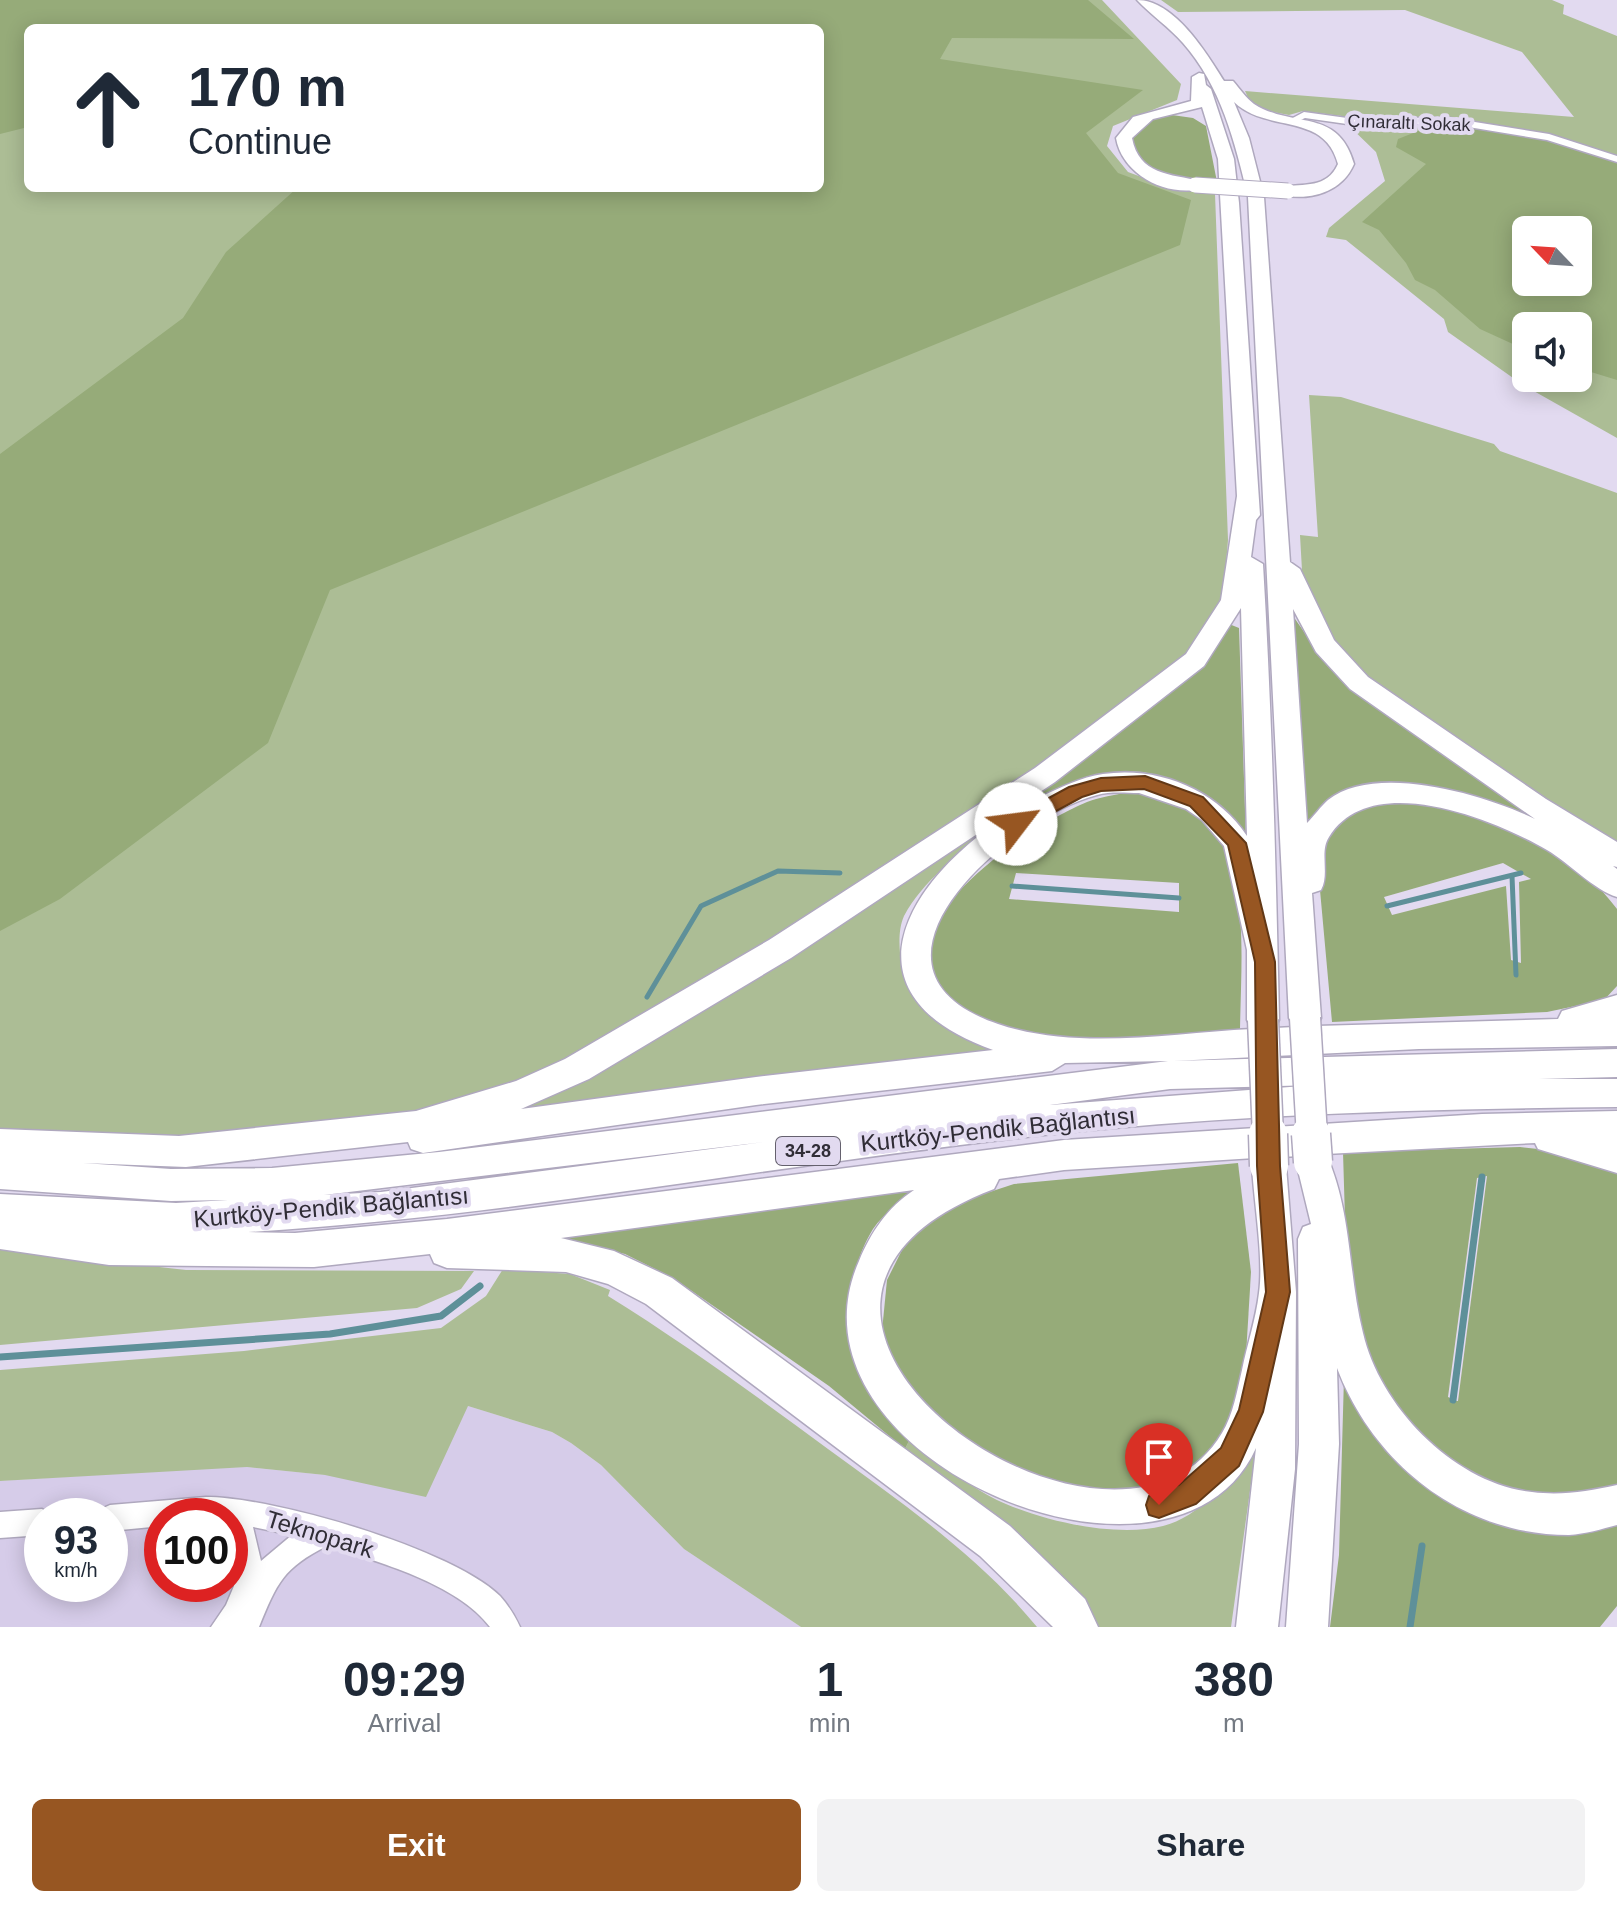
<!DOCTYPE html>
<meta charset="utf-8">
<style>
body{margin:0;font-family:Arial,sans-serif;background:#f2f2f3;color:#1f2937;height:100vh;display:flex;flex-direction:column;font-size:30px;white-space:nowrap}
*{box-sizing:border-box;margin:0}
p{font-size:26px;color:#747a83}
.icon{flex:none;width:44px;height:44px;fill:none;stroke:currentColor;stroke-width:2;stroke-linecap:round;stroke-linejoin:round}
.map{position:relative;height:1627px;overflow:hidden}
.panel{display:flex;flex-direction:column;background:#fff;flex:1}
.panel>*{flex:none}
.top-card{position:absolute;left:24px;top:24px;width:800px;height:168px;border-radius:12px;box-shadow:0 4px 20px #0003;background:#fff;color:#1f2937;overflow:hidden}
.needle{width:52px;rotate:295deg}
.tools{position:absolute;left:1512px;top:216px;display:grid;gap:16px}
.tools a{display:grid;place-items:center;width:80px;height:80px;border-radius:12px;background:#fff;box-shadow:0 4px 20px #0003;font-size:40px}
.speed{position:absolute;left:24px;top:1498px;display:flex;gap:16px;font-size:40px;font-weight:700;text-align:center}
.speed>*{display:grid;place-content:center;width:104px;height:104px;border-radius:50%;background:#fff;box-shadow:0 4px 20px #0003;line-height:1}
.speed small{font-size:20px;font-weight:400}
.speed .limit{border:12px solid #d22;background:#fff;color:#111}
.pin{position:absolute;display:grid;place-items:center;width:68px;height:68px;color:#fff;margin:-82px -34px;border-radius:50% 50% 50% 0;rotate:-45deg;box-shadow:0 0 8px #0007}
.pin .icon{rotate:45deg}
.me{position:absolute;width:88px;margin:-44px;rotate:60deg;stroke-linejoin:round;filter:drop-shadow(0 0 6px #0008)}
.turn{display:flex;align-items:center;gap:28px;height:168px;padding:0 32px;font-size:36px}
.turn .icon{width:104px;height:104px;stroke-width:2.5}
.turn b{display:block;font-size:56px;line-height:68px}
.eta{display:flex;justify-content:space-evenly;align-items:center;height:136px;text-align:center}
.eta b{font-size:48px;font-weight:600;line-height:56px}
.button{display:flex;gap:16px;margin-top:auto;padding:16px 32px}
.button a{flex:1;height:92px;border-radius:12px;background:#975622;color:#fff;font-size:32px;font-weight:600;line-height:92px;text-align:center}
.button a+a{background:#f2f2f3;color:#1f2937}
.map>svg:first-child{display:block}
.built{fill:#d6cce9;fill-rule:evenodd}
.green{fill:#acbd95;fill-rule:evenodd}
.forest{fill:#96ab79;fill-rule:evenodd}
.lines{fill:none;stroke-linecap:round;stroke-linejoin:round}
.stream-far1{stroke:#5e9099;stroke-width:5}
.stream{stroke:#5e9099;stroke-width:7}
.minor-casing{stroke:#afa8be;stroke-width:3}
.highway-casing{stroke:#afa8be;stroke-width:3}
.minor{fill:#fff;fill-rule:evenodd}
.highway{fill:#fff;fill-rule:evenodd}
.highway-bridge-far2-casing{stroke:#afa8be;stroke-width:17;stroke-linecap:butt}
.highway-bridge-far1-casing{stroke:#afa8be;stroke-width:33;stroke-linecap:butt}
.highway-bridge-casing{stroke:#afa8be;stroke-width:41;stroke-linecap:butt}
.highway-bridge-far2{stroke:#fff;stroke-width:15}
.highway-bridge-far1{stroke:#fff;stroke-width:30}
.highway-bridge{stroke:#fff;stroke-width:38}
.route{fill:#975622;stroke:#623816;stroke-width:2}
.labels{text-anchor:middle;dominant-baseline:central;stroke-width:8;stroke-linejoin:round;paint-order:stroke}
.far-street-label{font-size:18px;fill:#302d36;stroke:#e2daf0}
.shield{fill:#e2daf0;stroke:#65616e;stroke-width:2}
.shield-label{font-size:18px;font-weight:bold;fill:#302d36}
.near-street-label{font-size:24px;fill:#302d36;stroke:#e2daf0}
</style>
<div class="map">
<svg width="1617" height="1627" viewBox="0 0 1617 1627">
<rect width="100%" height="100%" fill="#e2daf0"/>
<!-- built -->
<path class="built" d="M468,1406l84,26 19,11 30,22 83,84 117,78h-801v-146l206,-13 41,-1 78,8zM42,1516h68v68h-68zM162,1516h68v68h-68z"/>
<!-- green -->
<g class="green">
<path d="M0,0h1102l79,84 -4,16 -64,26 -6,20 21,26 43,16 44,6 13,346 -4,50 3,1 -28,48 -21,25c-157,119 -321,231 -492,328 -97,56 -193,113 -306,131 -125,20 -254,13 -380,7zM28,28h792v160h-792z"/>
<polygon points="1161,0 1552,0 1564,5 1563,14 1617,36 1617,156 1541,132 1446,118 1357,118 1303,111 1289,115 1273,112 1251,104 1245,91 1574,117 1522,52 1405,10 1178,12"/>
<path d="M1441,122l176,41v275l-94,-53 -75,-53 -4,-13 -98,-79 -20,-3 3,-9 56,-47 -9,-29 -30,-29zM1526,230h52v52h-52zM1526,326h52v52h-52z"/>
<polygon points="1309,395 1341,397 1494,444 1500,451 1617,493 1617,847 1370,682 1336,650 1303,588 1300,535 1318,537"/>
<path d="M982,826l4,5c-29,25 -63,50 -82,85 -5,11 -5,25 -4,37 5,56 54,78 100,99l-526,67z"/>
<polygon points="0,1249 186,1270 474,1271 461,1289 417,1308 0,1345"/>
<path d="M503,1269l67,5 40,16 -2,6c76,47 148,100 220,153 73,53 152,108 209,178h-236l-117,-78 -83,-84 -30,-22 -19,-11 -84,-26 -42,91 -101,-22 -78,-8 -247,14v-111l244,-19 197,-23 45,-32z"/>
<path d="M910,1439c23,17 45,36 69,51 44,28 133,49 184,36 36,-9 66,-46 92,-71l-24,172h-138l-188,-178z"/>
</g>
<!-- forest -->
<g class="forest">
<polygon points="0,0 1088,0 1134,39 952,38 940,59 1143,90 1086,133 1118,173 1191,200 1180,245 330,590 268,743 60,899 0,931 0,454 183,318 226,252 297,188 820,188 820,28 28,28 28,127 0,134"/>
<path d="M1172,115l21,3 13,8 11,56c-39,-2 -68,-1 -86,-40 8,-18 22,-25 41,-27z"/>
<path d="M1441,122l120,20 56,21v217l-39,-12v-42h-52v24l-46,-21 -45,-39 -20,-10 -9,-17 -27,-33 -17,-8 64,-58 -30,-17 2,-8zM1526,230h52v52h-52z"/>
<path d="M1293,616l25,36 299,210v9c-27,-17 -54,-38 -83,-52 -52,-25 -163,-58 -212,-14 -5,5 -10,14 -14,20z"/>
<path d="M1229,624l10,4 7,211c-24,-18 -47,-42 -73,-57 -57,-33 -140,19 -187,49l-4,-5z"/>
<path d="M1128,792c33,4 85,21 100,53 4,7 4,17 6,24 11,54 7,106 6,160 -69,5 -164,19 -231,3 -22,-5 -64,-31 -72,-52 -3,-7 -8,-16 -9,-23 -6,-59 112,-136 159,-155 13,-5 28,-7 41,-10zM1016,873l163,10v29l-170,-13z"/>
<path d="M1388,803c80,0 181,40 229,106v77l-13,14 -57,12 -215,10 -14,-154c10,-44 26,-57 70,-65zM1503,863l28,16 -12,3 2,81 -10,-3 -5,-74 -114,29 -8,-18z"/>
<path d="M1520,1147l64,7 33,13v322l-54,13 -106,-25 -87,-98 -24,-127 -3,-100zM1487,1176l-29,225h-1l-9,-4 29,-219z"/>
<polygon points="1238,1163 1251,1272 1246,1355 1230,1427 1202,1467 1147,1496 1068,1492 1009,1468 934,1421 901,1379 882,1331 887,1280 910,1234 944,1207 1014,1184"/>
<path d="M923,1184c-15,13 -39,28 -50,45 -28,45 -31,112 -7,159 9,18 30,36 44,51l-5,10 -76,-63 -156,-108 -48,-24 -79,-19z"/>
<polygon points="1344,1377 1397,1457 1617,1521 1617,1606 1600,1627 1330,1627 1339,1555"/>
</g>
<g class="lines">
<!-- stream-far1 -->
<g class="stream-far1">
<polyline points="1512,876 1516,975"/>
<polyline points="1012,886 1179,898"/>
<polyline points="1387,906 1521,873"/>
<polyline points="647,997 701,906 778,871 840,873"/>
</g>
<!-- stream -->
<g class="stream">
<polyline points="0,1357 330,1334 441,1316 480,1286"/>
<polyline points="1453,1400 1482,1177"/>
<polyline points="1410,1627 1422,1546"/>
</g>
<!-- minor casing -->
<g class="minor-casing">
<g id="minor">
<polygon points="1304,112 1347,118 1450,118 1549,134 1617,156 1617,162 1547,140 1450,124 1347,124 1305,118 1294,123 1289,120"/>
<path d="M206,1497c68,0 246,52 294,99 8,9 15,20 20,31h-30c-32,-43 -113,-66 -163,-81 -44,22 -50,37 -68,81h-48l15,-22 8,-19 -4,-70h-68v10l-52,5v-15h-12l3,-7 9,-4zM253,1527l39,8 -31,26z"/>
<polygon points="42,1509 53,1516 42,1516 42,1535 0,1538 0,1512"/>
</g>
</g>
<!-- highway casing -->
<g class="highway-casing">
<path id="highway" d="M1137,0c37,0 69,52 87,81h9c7,8 13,17 21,23 39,25 84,3 100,60 -12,28 -43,37 -72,31v-8c22,-4 45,2 56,-23 -14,-53 -71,-30 -104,-62l15,36 15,59 26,365 10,7 34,71 34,37 178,122 71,43v25l-4,-1 4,3v28c-23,-7 -48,-34 -70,-47 -54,-31 -176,-81 -218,-13 -10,15 1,37 -8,53l-9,3 9,125 -4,8 241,-7 4,-8 55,-16v51l-198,3 -246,12 444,-12v28l-78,2h78v28c-191,2 -382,7 -573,28 -266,29 -529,81 -796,97l47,1 152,-14 617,-79 418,-26 135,-3v62l-79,-24 -3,-6 -209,11c26,57 22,120 37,179 17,74 92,151 169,159 30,4 56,-1 85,-7v40c-15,4 -32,9 -48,10 -106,0 -195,-70 -232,-167l2,76 -11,183h-42l13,-183 -1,-205 5,-12 8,-3 -15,-62 3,-6 -17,1 4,9 10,126 -1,177 -17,158h-42l20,-179c-80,179 -484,11 -397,-187 12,-29 28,-53 55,-71l-353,48 53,13 58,27 338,248 75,73 13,28h-45l-73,-71 -334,-252 -38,-20 -42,-12 -119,-4 -13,-5 -4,-9 -116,13 -205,-2 -109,-16v-55l176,9 52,-3 -57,1 -171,-12v-60l179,7 237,-25 100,-30 49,-22 204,-119 266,-172 151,-114 35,-54 16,-104 -19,-337 -16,-52 -49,12 -21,19c7,37 38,36 69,43v8c-36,8 -79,-15 -85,-51l17,-21 58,-16 1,-24 7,-4 5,1 2,11 5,4 23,70 5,44 21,312 -4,5 -5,37 12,7c9,152 13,305 16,456l-4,8 19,-1 -5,-9 -41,-821c-13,-55 -27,-111 -65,-154 -14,-16 -32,-28 -46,-43zM1241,608l6,228c-31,-47 -89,-70 -144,-62 -22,3 -43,14 -63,23 -111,55 -223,190 -47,253l-237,27 -235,32 68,-30 202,-121 264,-176 149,-116zM1293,609l23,43 34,37 185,130c-49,-24 -159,-57 -207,-19 -7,6 -14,16 -21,23zM1139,793l47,16 16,11 22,26 23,104v70l5,9c-81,4 -175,22 -254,-5 -163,-55 11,-206 99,-229 14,-4 29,-2 42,-2zM1168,1061l-729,91 -167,16 -101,1 -88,-6 103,4 222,-25 3,7 12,4 333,-48 296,-34 13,-8zM1316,1085l-266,20 120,-16zM764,1142l-383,50 -57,3zM1255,1158l-3,8c2,37 12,92 7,127 -3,26 -12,52 -17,77 -5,21 -9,45 -20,63 -108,182 -546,-123 -228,-244l5,-10 65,-9z"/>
</g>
<!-- minor -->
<use href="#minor" class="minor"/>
<!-- highway -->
<use href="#highway" class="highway"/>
<!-- highway-bridge-far2 casing -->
<g class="highway-bridge-far2-casing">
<polyline id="highway-bridge-far2" points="1195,185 1288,191"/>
</g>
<!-- highway-bridge-far1 casing -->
<g class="highway-bridge-far1-casing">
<g id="highway-bridge-far1">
<polyline points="1305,1018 1312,1136"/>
<polyline points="1263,1020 1268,1136"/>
</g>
</g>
<!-- highway-bridge casing -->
<g class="highway-bridge-casing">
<g id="highway-bridge">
<polyline points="1268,1134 1269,1166"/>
<polyline points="1311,1134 1313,1162"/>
</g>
</g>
<!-- highway-bridge-far2 -->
<use href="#highway-bridge-far2" class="highway-bridge-far2"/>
<!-- highway-bridge-far1 -->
<use href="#highway-bridge-far1" class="highway-bridge-far1"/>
<!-- highway-bridge -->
<use href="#highway-bridge" class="highway-bridge"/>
</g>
<!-- route -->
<polygon class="route" points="1145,776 1203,797 1246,843 1275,962 1280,1166 1290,1292 1263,1412 1239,1466 1196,1504 1159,1518 1149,1515 1146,1505 1149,1496 1179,1485 1221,1448 1239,1410 1266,1292 1257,1166 1255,962 1228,845 1190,806 1144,789 1101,791 1082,797 1023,829 1010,829 1007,824 1010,819 1069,787 1101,778"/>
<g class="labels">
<!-- far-street labels -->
<g class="far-street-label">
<text transform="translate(1409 123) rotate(2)">Çınaraltı Sokak</text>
</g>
<!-- shield labels -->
<rect class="shield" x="776" y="1137" width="64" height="28" rx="6"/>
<g class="shield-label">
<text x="808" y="1151">34-28</text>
</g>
<!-- near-street labels -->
<g class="near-street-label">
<text transform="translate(998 1129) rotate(-6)">Kurtköy-Pendik Bağlantısı</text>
<text transform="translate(331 1207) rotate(-5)">Kurtköy-Pendik Bağlantısı</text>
<text transform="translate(320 1534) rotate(17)">Teknopark</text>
</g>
</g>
</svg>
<div class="tools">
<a><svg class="needle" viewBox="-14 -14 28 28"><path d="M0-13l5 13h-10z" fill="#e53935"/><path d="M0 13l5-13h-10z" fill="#747a83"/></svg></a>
<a><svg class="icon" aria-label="sound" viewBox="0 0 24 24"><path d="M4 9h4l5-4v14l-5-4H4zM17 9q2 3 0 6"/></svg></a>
</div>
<div class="speed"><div>93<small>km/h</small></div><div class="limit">100</div></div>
<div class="pin" style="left:1159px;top:1505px;background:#d93025"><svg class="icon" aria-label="arrive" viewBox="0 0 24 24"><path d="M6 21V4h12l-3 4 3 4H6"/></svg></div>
<svg class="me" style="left:1016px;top:824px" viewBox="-20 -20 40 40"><circle r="19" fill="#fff"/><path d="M0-13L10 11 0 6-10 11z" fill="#975622"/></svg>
<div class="top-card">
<div class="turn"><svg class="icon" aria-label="ahead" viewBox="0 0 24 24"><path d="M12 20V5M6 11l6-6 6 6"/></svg><div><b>170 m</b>Continue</div></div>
</div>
</div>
<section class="panel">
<div class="eta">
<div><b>09:29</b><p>Arrival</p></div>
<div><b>1</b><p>min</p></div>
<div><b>380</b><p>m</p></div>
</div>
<div class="button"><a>Exit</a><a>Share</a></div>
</section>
